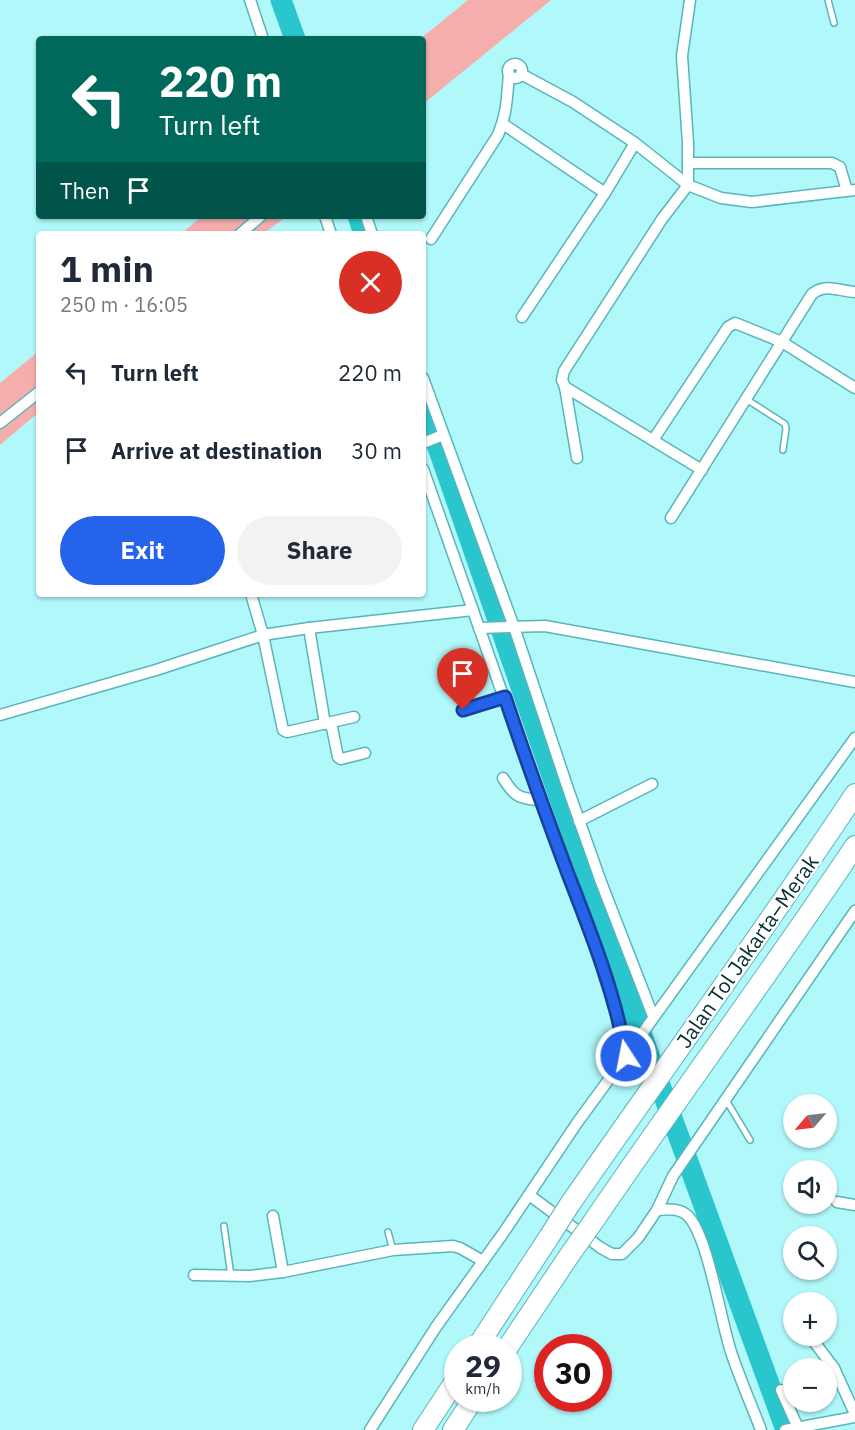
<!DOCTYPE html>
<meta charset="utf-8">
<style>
body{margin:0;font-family:"IBM Plex Sans",sans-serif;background:#f2f2f3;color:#1f2937;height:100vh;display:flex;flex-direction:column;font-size:22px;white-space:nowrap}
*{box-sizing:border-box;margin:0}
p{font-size:20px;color:#747a83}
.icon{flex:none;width:33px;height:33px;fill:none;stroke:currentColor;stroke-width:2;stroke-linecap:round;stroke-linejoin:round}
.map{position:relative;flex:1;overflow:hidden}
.side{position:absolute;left:36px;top:231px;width:390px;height:366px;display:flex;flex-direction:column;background:#fff;border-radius:6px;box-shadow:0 2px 4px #0004}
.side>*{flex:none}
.hud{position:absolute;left:36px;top:36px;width:390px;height:183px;border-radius:6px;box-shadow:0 2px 4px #0004;background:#00695c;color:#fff;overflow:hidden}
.needle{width:39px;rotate:242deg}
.controls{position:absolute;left:783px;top:1094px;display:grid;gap:12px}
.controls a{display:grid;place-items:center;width:54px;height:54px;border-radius:50%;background:#fff;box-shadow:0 2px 4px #0004;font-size:30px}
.speed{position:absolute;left:444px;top:1334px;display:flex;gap:12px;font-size:30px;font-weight:700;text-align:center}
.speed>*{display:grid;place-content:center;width:78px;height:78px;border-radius:50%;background:#fff;box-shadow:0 2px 4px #0004;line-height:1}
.speed small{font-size:15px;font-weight:400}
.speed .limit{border:9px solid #d22;background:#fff;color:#111}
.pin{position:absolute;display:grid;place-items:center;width:51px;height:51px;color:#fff;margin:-62px -26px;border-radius:50% 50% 50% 0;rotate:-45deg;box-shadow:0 0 6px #0007}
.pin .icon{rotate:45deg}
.me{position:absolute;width:66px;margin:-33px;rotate:349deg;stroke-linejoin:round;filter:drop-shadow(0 0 4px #0008)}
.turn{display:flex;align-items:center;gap:21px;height:126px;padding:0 24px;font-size:27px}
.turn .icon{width:78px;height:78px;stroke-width:2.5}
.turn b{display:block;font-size:42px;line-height:51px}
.then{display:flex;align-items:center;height:57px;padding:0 24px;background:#0003;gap:12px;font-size:22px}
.round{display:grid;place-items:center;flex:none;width:63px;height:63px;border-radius:32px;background:#f2f2f3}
.headline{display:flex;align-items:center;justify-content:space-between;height:102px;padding:0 24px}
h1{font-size:36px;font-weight:700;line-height:45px}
.primary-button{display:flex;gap:12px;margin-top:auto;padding:12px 24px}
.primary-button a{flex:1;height:69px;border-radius:36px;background:#2563eb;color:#fff;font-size:24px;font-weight:700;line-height:69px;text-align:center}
.primary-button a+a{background:#f2f2f3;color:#1f2937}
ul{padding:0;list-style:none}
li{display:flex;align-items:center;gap:18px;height:78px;padding:0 24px}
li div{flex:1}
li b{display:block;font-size:22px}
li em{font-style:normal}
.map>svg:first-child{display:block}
.green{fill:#f6aead}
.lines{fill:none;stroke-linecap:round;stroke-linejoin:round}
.river{stroke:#29c6cd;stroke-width:21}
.service-casing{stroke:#59b5ba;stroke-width:8}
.minor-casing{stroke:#59b5ba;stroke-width:13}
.motorway-casing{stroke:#59b5ba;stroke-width:22}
.service{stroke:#fff;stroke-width:5}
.minor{stroke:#fff;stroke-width:10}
.motorway{stroke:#fff;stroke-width:20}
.motorway-bridge-casing{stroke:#59b5ba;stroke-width:22;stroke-linecap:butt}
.motorway-bridge{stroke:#fff;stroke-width:20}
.route-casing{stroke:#184099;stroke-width:15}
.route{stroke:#2563eb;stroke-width:10}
.labels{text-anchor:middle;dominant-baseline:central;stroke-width:5;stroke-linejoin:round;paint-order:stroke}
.street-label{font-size:21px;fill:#062f31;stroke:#fff}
</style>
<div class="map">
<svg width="855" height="1430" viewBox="0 0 855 1430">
<rect width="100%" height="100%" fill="#b1f8fb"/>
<!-- green -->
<g class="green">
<polygon points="468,0 551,0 423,104 423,39 420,39"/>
<polygon points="202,216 287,216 263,234 181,234"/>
<polygon points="39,351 39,412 0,445 0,383"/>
</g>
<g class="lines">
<!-- river -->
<g class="river">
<polyline points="281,0 295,39"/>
<polyline points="358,216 364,234"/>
<polyline points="423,404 646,1047 786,1430"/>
</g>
<!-- service casing -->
<g class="service-casing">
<g id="service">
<polyline points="828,0 834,23"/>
<polyline points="746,399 785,424 786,429 783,450"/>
<polyline points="726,1100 750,1140"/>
<polyline points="224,1226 231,1276"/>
<polyline points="388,1232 393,1250"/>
</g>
</g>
<!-- minor casing -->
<g class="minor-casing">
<g id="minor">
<polyline points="250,0 263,39"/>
<circle cx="515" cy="71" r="7"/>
<polyline points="521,74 573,102 635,143 688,185"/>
<polyline points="503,124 605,193 635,143"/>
<polyline points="688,163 832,163 840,167 847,191"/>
<polyline points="688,185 688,143 682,56 690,0"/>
<polyline points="325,216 331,234"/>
<polyline points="366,216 372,234"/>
<polyline points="240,234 261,216"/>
<path d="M431,239l67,-104c9,-21 9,-39 11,-61"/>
<polyline points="522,317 605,193"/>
<polyline points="423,378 514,627 568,789 601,882 653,1016"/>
<polyline points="565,387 702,470"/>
<polyline points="0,423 39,392"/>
<polyline points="653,440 728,327 735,323 782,342 855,388"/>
<polyline points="423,443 443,435"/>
<polyline points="577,458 565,387 562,380 564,371 662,219 688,185 721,198 752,202 855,190"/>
<path d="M671,518l141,-224c14,-11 26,-3 43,-2"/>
<polyline points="251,594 263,635 283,730 287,732 354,717"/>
<polyline points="309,628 325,724"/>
<polyline points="479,628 545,626 855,682"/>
<polyline points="463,710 505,697"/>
<polyline points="0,715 156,670 263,635 309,628 473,610"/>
<polyline points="331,723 338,757 341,759 365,753"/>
<path d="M503,778c11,18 16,21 37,22"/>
<polyline points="579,821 652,784"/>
<polyline points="626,1056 855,738"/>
<polyline points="529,1195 601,1248 612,1254 622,1254 638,1238 657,1210"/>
<polyline points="837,1202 855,1205"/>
<polyline points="273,1216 283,1272"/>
<polyline points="194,1275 250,1276 283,1272 393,1250 453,1246 460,1248 483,1261"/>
<polyline points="809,1335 834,1368 855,1414"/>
<polyline points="781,1390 799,1430"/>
<polyline points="370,1430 436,1327 504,1232 577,1123 626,1056 620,1026 590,930 540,800 423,469"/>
<path d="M761,1430c-10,-26 -21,-51 -30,-78 -10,-30 -23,-116 -43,-136 -8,-8 -20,-7 -31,-6l16,-34 182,-265"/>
<polyline points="785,1430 855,1417"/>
</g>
</g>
<!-- motorway casing -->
<g class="motorway-casing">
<g id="motorway">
<path d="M570,1204c95,-137 193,-271 285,-410"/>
<path d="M593,1222c86,-126 177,-249 262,-376"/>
<polyline points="477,1347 549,1237"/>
<polyline points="508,1347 571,1253"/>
<polyline points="423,1430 458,1377"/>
<polyline points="453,1430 474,1398"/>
</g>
</g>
<!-- service -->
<use href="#service" class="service"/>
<!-- minor -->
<use href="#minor" class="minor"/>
<!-- motorway -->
<use href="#motorway" class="motorway"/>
<!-- motorway-bridge casing -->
<g class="motorway-bridge-casing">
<g id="motorway-bridge">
<polyline points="549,1237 570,1204"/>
<polyline points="571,1253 593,1222"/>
</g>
</g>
<!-- motorway-bridge -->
<use href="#motorway-bridge" class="motorway-bridge"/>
</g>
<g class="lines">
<!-- route casing -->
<g class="route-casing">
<path id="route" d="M463,710l42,-13c20,60 41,118 63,177 23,59 47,119 58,182"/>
</g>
<!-- route -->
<use href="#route" class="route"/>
</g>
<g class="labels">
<!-- street labels -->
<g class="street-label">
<text transform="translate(747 951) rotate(-55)">Jalan Tol Jakarta–Merak</text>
</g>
</g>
</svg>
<div class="controls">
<a><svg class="needle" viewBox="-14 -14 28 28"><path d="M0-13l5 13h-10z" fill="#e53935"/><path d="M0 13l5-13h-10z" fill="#747a83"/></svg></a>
<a><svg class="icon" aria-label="sound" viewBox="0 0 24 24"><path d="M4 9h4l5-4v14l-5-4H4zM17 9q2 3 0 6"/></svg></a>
<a><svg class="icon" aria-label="search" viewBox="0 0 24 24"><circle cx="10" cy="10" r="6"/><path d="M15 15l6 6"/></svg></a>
<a>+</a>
<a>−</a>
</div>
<div class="speed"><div>29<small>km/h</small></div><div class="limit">30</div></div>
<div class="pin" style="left:463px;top:710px;background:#d93025"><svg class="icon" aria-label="arrive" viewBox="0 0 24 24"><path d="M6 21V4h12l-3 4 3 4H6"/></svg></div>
<svg class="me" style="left:626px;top:1056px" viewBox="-20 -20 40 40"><circle r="17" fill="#2563eb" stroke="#fff" stroke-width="3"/><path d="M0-11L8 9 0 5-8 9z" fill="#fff"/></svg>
<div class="hud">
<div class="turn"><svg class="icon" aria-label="left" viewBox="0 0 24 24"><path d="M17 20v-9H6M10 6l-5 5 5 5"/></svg><div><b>220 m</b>Turn left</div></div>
<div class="then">Then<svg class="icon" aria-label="arrive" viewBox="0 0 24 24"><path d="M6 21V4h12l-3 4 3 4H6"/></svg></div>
</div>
<section class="side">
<div class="headline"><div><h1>1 min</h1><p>250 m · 16:05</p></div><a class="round" style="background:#d93025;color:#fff"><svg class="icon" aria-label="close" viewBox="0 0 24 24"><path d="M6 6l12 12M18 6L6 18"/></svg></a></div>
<ul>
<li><svg class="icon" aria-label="left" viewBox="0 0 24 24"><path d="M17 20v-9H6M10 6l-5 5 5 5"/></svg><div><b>Turn left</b></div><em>220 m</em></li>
<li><svg class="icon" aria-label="arrive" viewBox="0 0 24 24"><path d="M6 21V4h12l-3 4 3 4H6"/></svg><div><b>Arrive at destination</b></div><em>30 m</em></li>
</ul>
<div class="primary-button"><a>Exit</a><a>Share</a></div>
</section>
</div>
